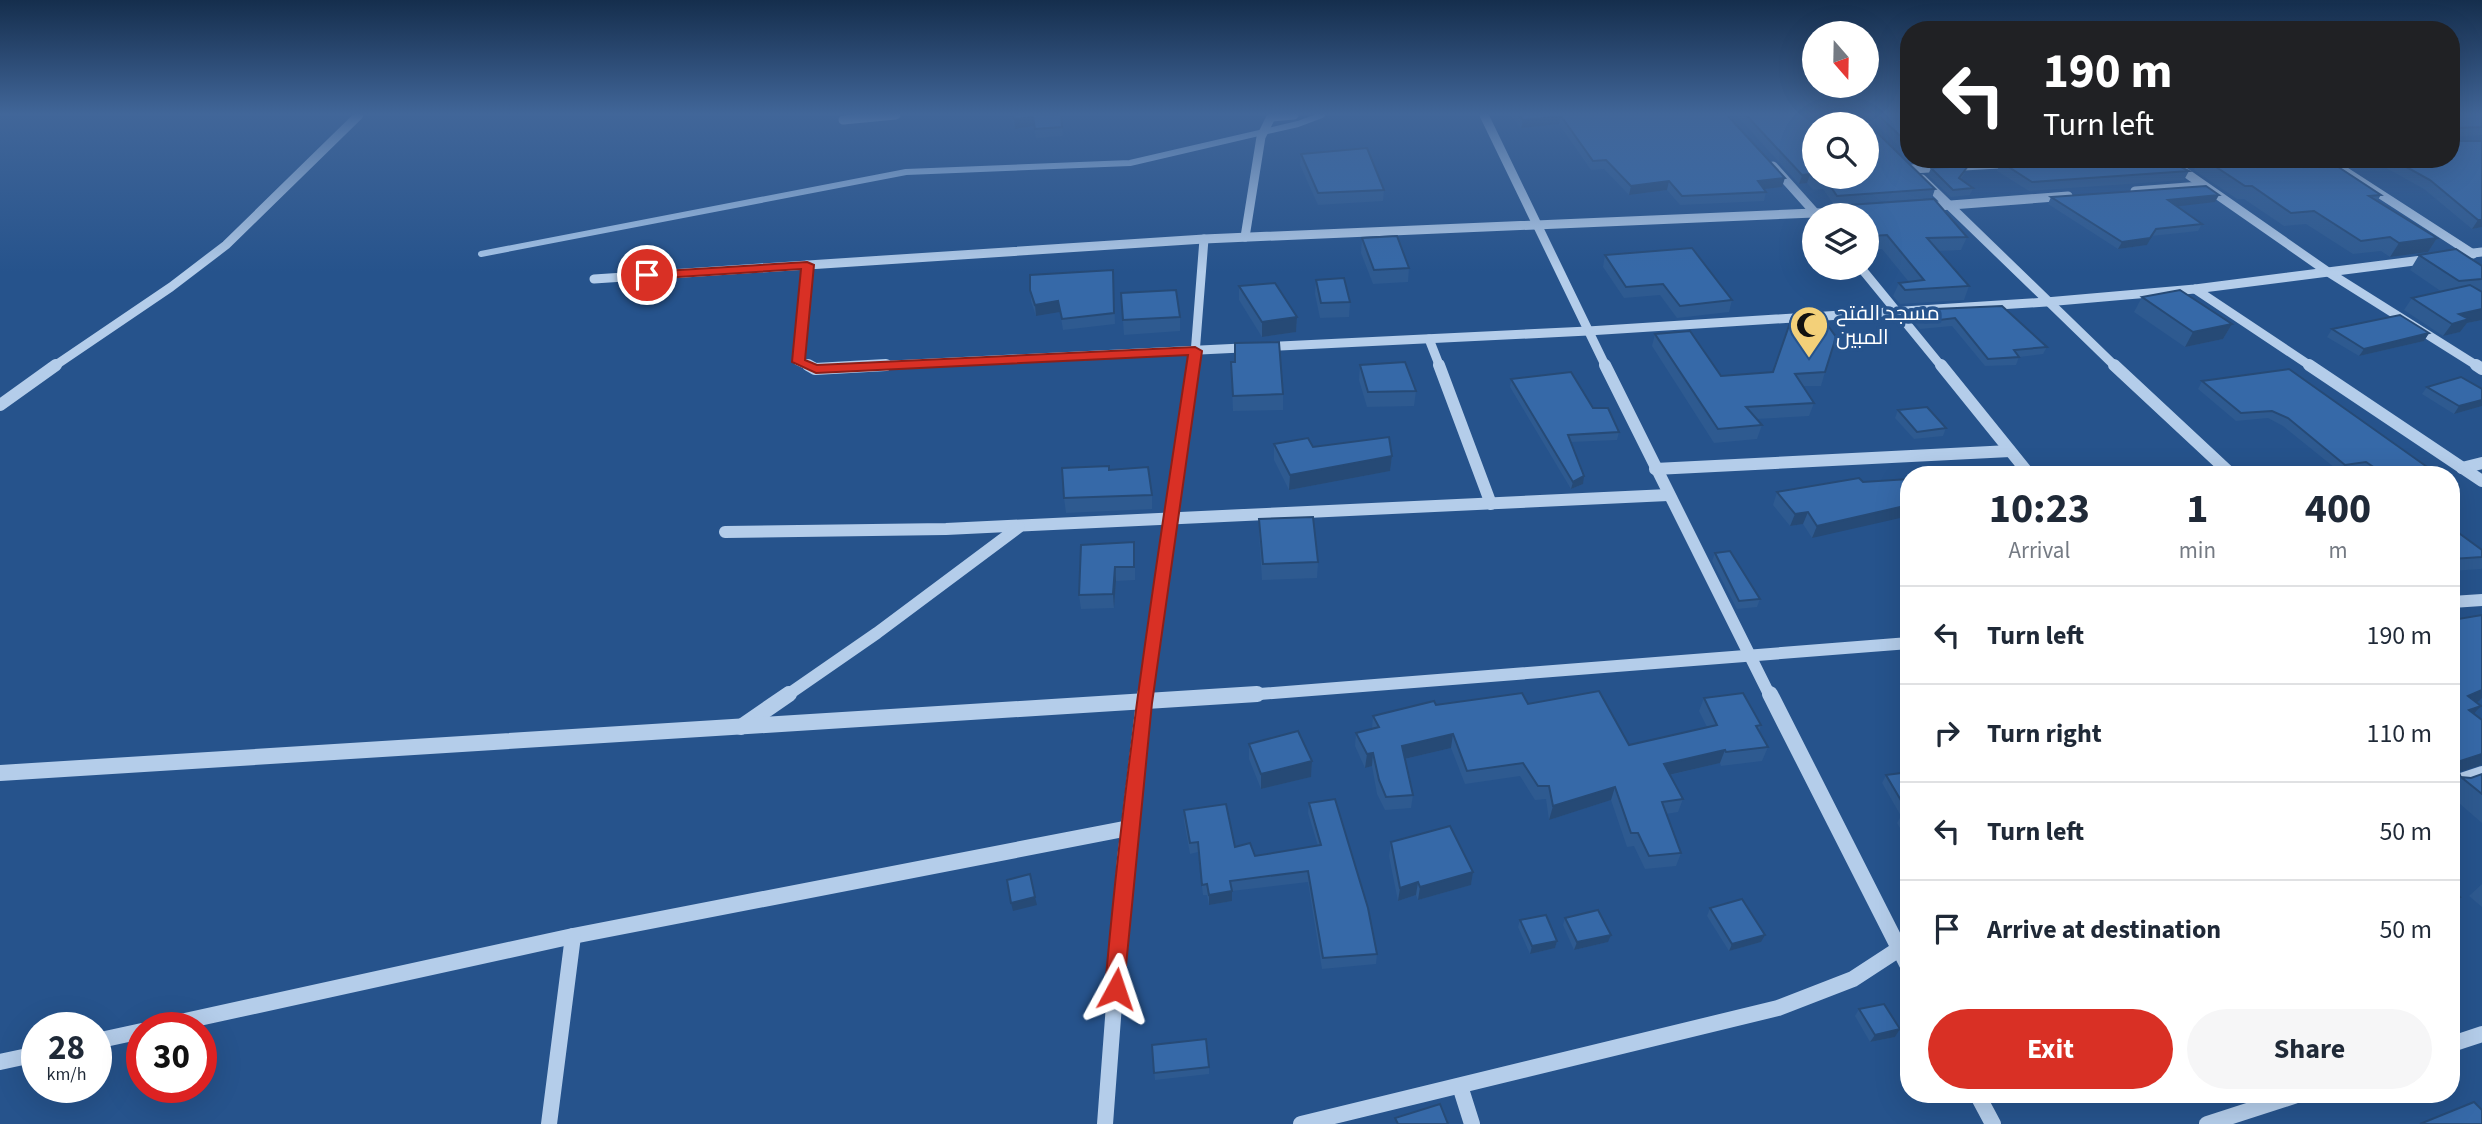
<!DOCTYPE html>
<meta charset="utf-8">
<style>
body{margin:0;font-family:"Source Sans 3",Cairo,sans-serif;background:#f6f6f7;color:#1f2937;height:100vh;display:flex;flex-direction:column;font-size:26px;white-space:nowrap}
*{box-sizing:border-box;margin:0}
p{font-size:23px;color:#747a83}
.icon{flex:none;width:38px;height:38px;fill:none;stroke:currentColor;stroke-width:2;stroke-linecap:round;stroke-linejoin:round}
.map{position:relative;flex:1;overflow:hidden}
.details{position:absolute;left:1900px;top:466px;width:560px;height:637px;display:flex;flex-direction:column;background:#fff;border-radius:28px;box-shadow:0 7px 28px #0002}
.details>*{flex:none}
.top-card{position:absolute;left:1900px;top:21px;width:560px;height:147px;border-radius:28px;box-shadow:0 7px 28px #0002;background:#202124;color:#fff;overflow:hidden}
.needle{width:46px;rotate:160deg}
.controls{position:absolute;left:1802px;top:21px;display:grid;gap:14px}
.controls a{display:grid;place-items:center;width:77px;height:77px;border-radius:50%;background:#fff;box-shadow:0 7px 28px #0002;font-size:35px}
.speed{position:absolute;left:21px;top:1012px;display:flex;gap:14px;font-size:35px;font-weight:700;text-align:center}
.speed>*{display:grid;place-content:center;width:91px;height:91px;border-radius:50%;background:#fff;box-shadow:0 7px 28px #0002;line-height:1}
.speed small{font-size:18px;font-weight:400}
.speed .limit{border:10px solid #d22;background:#fff;color:#111}
.pin{position:absolute;display:grid;place-items:center;width:60px;height:60px;color:#fff;margin:-30px;border:4px solid #fff;border-radius:50%;box-shadow:0 2px 7px #0007}
.me{position:absolute;width:77px;margin:-38px;rotate:5deg;stroke-linejoin:round;filter:drop-shadow(0 0 5px #0008)}
.turn{display:flex;align-items:center;gap:24px;height:147px;padding:0 28px;font-size:32px}
.turn .icon{width:91px;height:91px;stroke-width:2.5}
.turn b{display:block;font-size:49px;line-height:60px}
.eta{display:flex;justify-content:space-evenly;align-items:center;height:119px;text-align:center}
.eta b{font-size:42px;font-weight:700;line-height:49px}
.action{display:flex;gap:14px;margin-top:auto;padding:14px 28px}
.action a{flex:1;height:80px;border-radius:42px;background:#d93025;color:#fff;font-size:28px;font-weight:700;line-height:80px;text-align:center}
.action a+a{background:#f6f6f7;color:#1f2937}
ul{padding:0;list-style:none}
li{display:flex;align-items:center;gap:21px;height:98px;padding:0 28px;border-top:2px solid #e0e1e3}
li div{flex:1}
li b{display:block;font-size:26px}
li em{font-style:normal}
.map>svg:first-child{display:block}
.lines{fill:none;stroke-linecap:round;stroke-linejoin:round}
.stream{stroke:#a9c8eb;stroke-width:6}
.minor-far2{stroke:#b4cdea;stroke-width:9}
.minor-far1{stroke:#b4cdea;stroke-width:12}
.minor{stroke:#b4cdea;stroke-width:16}
.wall{fill:#2e5a90}
.shaded-wall{fill:#264a76}
.building{fill:#3669a8;stroke:#264a76;stroke-width:2;fill-rule:evenodd}
.route{fill:#d93025;stroke:#8d1f18;stroke-width:2}
.labels{text-anchor:middle;dominant-baseline:central;stroke-width:7;stroke-linejoin:round;paint-order:stroke}
.poi-label{font-size:21px;fill:#fff;stroke:#26538c;text-anchor:start}
</style>
<div class="map">
<svg width="2482" height="1124" viewBox="0 0 2482 1124">
<rect width="100%" height="100%" fill="#26538c"/>
<g class="lines">
<!-- stream -->
<polyline class="stream" points="481,254 906,172 1130,163 1298,124 1322,115"/>
<!-- minor-far2 -->
<g class="minor-far2">
<polyline points="1484,115 1606,367"/>
<polyline points="1272,117 1294,115"/>
<polyline points="843,120 896,115"/>
<polyline points="2166,159 2328,272 2479,367"/>
<polyline points="2326,159 2473,254"/>
<polyline points="1773,166 1817,215"/>
<polyline points="1912,169 2016,163"/>
<polyline points="1922,179 2116,367"/>
<polyline points="2135,191 2201,186"/>
<polyline points="1925,207 2068,196"/>
<polyline points="1245,237 1261,137 1272,115"/>
<polyline points="2448,256 2482,252"/>
<polyline points="807,265 798,361 811,367"/>
<polyline points="1861,268 1942,367"/>
<polyline points="594,279 1204,239 1862,211"/>
<polyline points="2195,289 2312,367"/>
<polyline points="1429,339 1440,367"/>
<polyline points="53,367 171,287 226,245 359,115"/>
<polyline points="851,367 1588,331 2046,302 2195,289 2430,259"/>
<polyline points="1194,367 1204,239"/>
</g>
<!-- minor-far1 -->
<g class="minor-far1">
<polyline points="808,365 815,369 886,365"/>
<polyline points="1439,365 1491,504"/>
<polyline points="1605,365 1770,696"/>
<polyline points="1941,365 2029,474"/>
<polyline points="2114,365 2231,474"/>
<polyline points="2309,365 2482,481"/>
<polyline points="2476,365 2482,369"/>
<polyline points="0,405 56,365"/>
<polyline points="2462,468 2482,463"/>
<polyline points="1655,469 2010,451"/>
<polyline points="725,532 946,529 1668,495"/>
<polyline points="2452,602 2482,600"/>
<polyline points="786,696 877,633 1019,527"/>
<polyline points="1145,696 1194,365"/>
<polyline points="1235,696 1909,643"/>
</g>
<!-- minor -->
<g class="minor">
<polyline points="1770,694 1909,968"/>
<polyline points="741,727 789,694"/>
<polyline points="0,773 1257,694"/>
<polyline points="2452,784 2482,774"/>
<polyline points="158,1027 573,936 1129,828"/>
<polyline points="96,1041 142,1031"/>
<polyline points="2452,1044 2482,1034"/>
<polyline points="0,1062 37,1054"/>
<polyline points="1460,1086 1472,1124"/>
<polyline points="1977,1094 1993,1124"/>
<polyline points="549,1124 573,936"/>
<polyline points="1105,1124 1125,859 1145,694"/>
<polyline points="1301,1124 1778,1008 1853,979 1899,949 1909,946"/>
<polyline points="2207,1124 2300,1094"/>
</g>
</g>
<!-- wall -->
<g class="wall">
<polygon points="1009,115 1061,115 1063,136 1036,138 1034,126 1015,129"/>
<polygon points="1510,115 1727,115 1782,187 1764,189 1766,192 1764,201 1680,205 1667,190 1629,195 1604,169 1591,170 1559,124 1521,128"/>
<polygon points="1736,115 1909,115 1909,156 1872,120 1866,118 1865,119 1865,121 1935,189 1932,198 1834,205 1823,189 1813,190 1807,183 1799,184"/>
<polygon points="2452,115 2482,115 2482,135 2452,137 2482,227 2472,229 2424,189 2370,159 2452,159"/>
<polygon points="1301,154 1384,190 1383,201 1318,205 1300,165"/>
<polygon points="1912,159 1957,159 1915,162"/>
<polygon points="2199,159 2326,159 2381,195 2377,201 2437,238 2428,252 2390,257 2381,251 2353,254 2306,224 2284,226 2244,199 2237,199 2194,170"/>
<polygon points="2001,162 2189,171 2184,180 2029,191 1997,171"/>
<polygon points="1931,168 1965,173 1961,179 1973,188 1970,195 1951,197 1928,175"/>
<polygon points="2051,197 2215,202 2176,206 2202,224 2198,231 2152,236 2147,245 2118,249 2048,204"/>
<polygon points="1848,205 1967,237 1961,250 1938,251 1969,286 1964,300 1900,304 1893,296 1899,283 1909,282 1882,249 1867,249 1867,215 1845,215"/>
<polygon points="1362,238 1409,268 1408,282 1373,284 1361,253"/>
<polygon points="1605,255 1732,300 1729,312 1677,318 1660,295 1624,298 1603,267"/>
<polygon points="2419,255 2482,266 2482,320 2467,323 2460,332 2443,336 2404,310 2412,298 2442,292 2410,270"/>
<polygon points="1113,270 1115,324 1063,330 1060,312 1036,316 1031,301 1030,290"/>
<polygon points="1316,280 1350,302 1349,317 1320,318 1315,294"/>
<polygon points="1239,286 1297,317 1296,332 1262,337 1239,300"/>
<polygon points="1121,293 1180,317 1180,331 1124,335"/>
<polygon points="2142,297 2232,324 2223,339 2185,347 2134,312"/>
<polygon points="2002,306 2047,347 2043,354 2019,357 2016,365 1985,366 1952,326 1920,329 1911,318 1914,310"/>
<polygon points="2332,329 2429,333 2424,341 2359,356 2327,337"/>
<polygon points="1655,334 1721,376 1825,372 1821,386 1803,386 1814,403 1809,416 1756,419 1762,425 1757,439 1714,443 1652,346"/>
<polygon points="1231,362 1283,394 1283,410 1233,411"/>
<polygon points="1360,365 1416,391 1414,406 1367,407 1359,380"/>
<polygon points="1511,379 1619,432 1617,440 1571,442 1583,484 1571,489 1510,387"/>
<polygon points="2202,381 2430,469 2439,474 2366,474 2360,470 2340,472 2283,426 2268,418 2236,421 2198,389"/>
<polygon points="2427,387 2482,389 2482,406 2454,414 2422,394"/>
<polygon points="1898,410 1946,428 1943,436 1914,439 1895,418"/>
<polygon points="1274,444 1313,447 1392,456 1390,471 1289,490 1274,460"/>
<polygon points="1110,470 1152,495 1152,509 1066,513 1064,498"/>
<polygon points="1863,482 1812,538 1803,524 1790,526 1773,505 1777,492"/>
<polygon points="1259,519 1318,562 1317,578 1262,580 1259,534"/>
<polygon points="2452,531 2482,550 2482,568 2481,569 2452,571"/>
<polygon points="1081,545 1135,556 1135,580 1116,581 1114,608 1081,609 1079,595"/>
<polygon points="1715,553 1760,599 1757,607 1737,609 1712,561"/>
<polygon points="2482,615 2482,698 2476,702 2474,714 2482,720 2482,765 2459,772 2460,775 2452,784 2452,620"/>
<polygon points="1704,698 1761,725 1759,731 1768,747 1762,761 1721,766 1720,763 1670,775 1683,799 1678,812 1666,814 1681,853 1676,866 1645,869 1634,846 1627,847 1611,800 1549,820 1546,799 1535,800 1520,776 1465,784 1451,748 1405,759 1413,795 1411,808 1385,810 1377,794 1372,766 1365,768 1355,746 1356,733 1372,729 1373,716 1436,705 1528,704 1629,745 1707,727 1699,711"/>
<polygon points="1249,744 1312,761 1311,777 1261,789 1249,759"/>
<polygon points="1909,772 1909,844 1897,823 1901,816 1882,783 1886,775"/>
<polygon points="2482,774 2482,823 2452,797 2452,787 2461,777 2471,778"/>
<polygon points="1309,803 1377,954 1376,964 1322,969 1308,882 1232,891 1232,901 1209,905 1207,895 1203,895 1198,852 1190,854 1184,821 1184,810 1235,847 1255,856 1318,846 1308,813"/>
<polygon points="1391,842 1473,872 1471,885 1418,900 1416,895 1398,901 1389,856"/>
<polygon points="2482,884 2482,907 2469,896"/>
<polygon points="1710,908 1761,942 1729,951 1707,916"/>
<polygon points="1565,918 1608,942 1574,950 1563,925"/>
<polygon points="1520,920 1557,941 1555,948 1530,954 1518,927"/>
<polygon points="1859,1009 1900,1029 1895,1037 1870,1042 1855,1016"/>
<polygon points="1152,1045 1209,1067 1209,1074 1155,1080"/>
</g>
<!-- shaded-wall -->
<g class="shaded-wall">
<polygon points="1561,116 1559,124 1521,128 1523,120"/>
<polygon points="1033,117 1034,126 1015,129 1014,119"/>
<polygon points="1810,174 1807,183 1799,184 1802,175"/>
<polygon points="1785,178 1782,187 1756,190 1758,181"/>
<polygon points="1669,181 1667,190 1629,195 1631,186"/>
<polygon points="2219,195 2215,202 2164,208 2168,200"/>
<polygon points="2478,220 2482,220 2482,227 2472,229"/>
<polygon points="2156,229 2147,245 2118,249 2122,242"/>
<polygon points="2437,238 2428,252 2390,257 2399,243"/>
<polygon points="1058,301 1060,312 1036,316 1035,305"/>
<polygon points="2482,309 2482,320 2467,323 2460,332 2443,336 2459,314"/>
<polygon points="1297,317 1296,332 1262,337 1262,322"/>
<polygon points="2232,324 2223,339 2185,347 2193,332"/>
<polygon points="2429,333 2424,341 2359,356 2364,349"/>
<polygon points="2482,400 2482,406 2454,414 2459,406"/>
<polygon points="1392,456 1390,471 1289,490 1290,475"/>
<polygon points="1584,476 1583,484 1571,489 1573,482"/>
<polygon points="1909,505 1909,516 1812,538 1817,526"/>
<polygon points="1808,512 1803,524 1790,526 1795,514"/>
<polygon points="1115,567 1116,581 1114,608 1113,594"/>
<polygon points="2482,690 2482,698 2479,701 2454,712 2468,696"/>
<polygon points="2481,706 2466,722 2469,710"/>
<polygon points="1453,734 1451,748 1400,760 1402,746"/>
<polygon points="1725,750 1720,763 1660,777 1664,764"/>
<polygon points="1373,753 1372,766 1365,768 1367,754"/>
<polygon points="2482,754 2482,765 2456,773 2452,770 2460,761"/>
<polygon points="1312,761 1311,777 1261,789 1261,774"/>
<polygon points="1615,787 1611,800 1549,820 1553,806"/>
<polygon points="1473,872 1471,885 1418,900 1420,887"/>
<polygon points="1418,882 1416,895 1398,901 1400,888"/>
<polygon points="1232,891 1232,901 1209,905 1209,895"/>
<polygon points="1035,897 1037,905 1013,911 1011,903"/>
<polygon points="2460,897 2452,905 2452,900"/>
<polygon points="1611,935 1608,942 1574,950 1577,942"/>
<polygon points="1765,935 1761,942 1729,951 1732,944"/>
<polygon points="1557,941 1555,948 1530,954 1532,946"/>
<polygon points="1900,1029 1895,1037 1870,1042 1875,1035"/>
</g>
<!-- building -->
<g class="building">
<polygon points="1012,115 1061,115 1062,127 1035,129 1033,117 1014,119"/>
<polygon points="1519,115 1727,115 1785,178 1758,181 1766,192 1682,196 1669,181 1631,186 1606,160 1593,161 1561,116 1523,120"/>
<path d="M1746,115h117l2,6 70,68 -98,7 -11,-16h-10l-6,-6 -8,1zM1815,124h52v53h-52z"/>
<polygon points="1878,115 1909,115 1909,144"/>
<polygon points="2452,115 2482,115 2482,127 2454,128 2452,133"/>
<polygon points="2452,136 2457,141 2482,141 2482,220 2478,220 2430,180 2392,159 2452,159"/>
<polygon points="1367,148 1384,190 1318,193 1301,154"/>
<polygon points="2045,159 2165,159 2189,171 2032,182 2001,162"/>
<polygon points="2204,159 2326,159 2381,195 2369,196 2437,238 2399,243 2390,237 2361,241 2314,211 2291,213 2252,186 2245,186"/>
<polygon points="1968,166 1959,178 1973,188 1953,190 1931,168"/>
<polygon points="2206,186 2219,195 2168,200 2202,224 2156,229 2150,238 2122,242 2051,197"/>
<polygon points="1934,199 1967,237 1927,238 1969,286 1905,290 1899,283 1924,280 1887,235 1871,236 1867,230 1867,215 1856,215 1848,205"/>
<polygon points="1397,236 1409,268 1374,270 1362,238"/>
<polygon points="1692,248 1732,300 1680,306 1663,284 1626,287 1605,255"/>
<polygon points="2456,249 2482,266 2482,279 2459,281 2419,255"/>
<polygon points="1113,270 1114,313 1062,319 1058,301 1035,305 1030,290 1030,275"/>
<polygon points="1344,278 1350,302 1321,303 1316,280"/>
<polygon points="1275,283 1297,317 1262,322 1239,286"/>
<polygon points="2470,285 2482,292 2482,309 2459,314 2469,319 2452,324 2412,298"/>
<polygon points="1176,290 1180,317 1123,320 1121,293"/>
<polygon points="2180,290 2232,324 2193,332 2142,297"/>
<polygon points="2002,306 2047,347 2014,350 2019,357 1988,359 1955,318 1923,322 1914,310"/>
<polygon points="2400,315 2429,333 2364,349 2332,329"/>
<polygon points="1821,316 1836,337 1825,372 1795,374 1814,403 1746,407 1762,425 1718,429 1655,334 1690,331 1721,376 1773,372 1792,317"/>
<polygon points="1279,342 1283,394 1233,396 1231,362 1235,362 1235,343"/>
<polygon points="1405,362 1416,391 1368,392 1360,365"/>
<polygon points="2289,369 2430,469 2439,474 2384,474 2366,462 2345,465 2288,418 2272,411 2241,413 2202,381"/>
<polygon points="1571,372 1593,408 1608,408 1619,432 1568,435 1584,476 1573,482 1511,379"/>
<polygon points="2461,377 2482,389 2482,400 2459,406 2427,387"/>
<polygon points="1927,407 1946,428 1917,432 1898,410"/>
<polygon points="1389,437 1392,456 1290,475 1274,444 1308,438 1313,447"/>
<polygon points="1109,466 1109,470 1148,467 1152,495 1064,498 1062,468"/>
<polygon points="2141,468 2149,474 2114,474"/>
<polygon points="1859,478 1863,482 1909,479 1909,505 1817,526 1808,512 1795,514 1777,492"/>
<polygon points="2452,481 2458,485 2452,487"/>
<polygon points="1313,517 1318,562 1263,564 1259,519"/>
<polygon points="2452,531 2456,531 2482,550 2482,557 2452,559"/>
<polygon points="1134,542 1134,567 1115,567 1113,594 1079,595 1081,545"/>
<polygon points="1730,551 1760,599 1739,601 1715,553"/>
<polygon points="2482,615 2482,690 2468,696 2481,706 2469,710 2482,720 2482,754 2460,761 2457,767 2460,775 2452,770 2452,620"/>
<polygon points="1599,691 1629,745 1717,725 1704,698 1743,693 1761,725 1756,726 1768,747 1726,752 1725,750 1664,764 1683,799 1662,802 1681,853 1649,856 1638,833 1631,833 1615,787 1553,806 1549,786 1538,786 1523,763 1467,771 1453,734 1402,746 1413,795 1386,797 1379,780 1373,753 1367,754 1356,733 1379,727 1373,716 1434,701 1436,705 1522,693 1528,704"/>
<polygon points="1298,731 1312,761 1261,774 1249,744"/>
<polygon points="1909,772 1909,828 1902,815 1909,814 1886,775"/>
<polygon points="2482,774 2482,794 2461,777 2471,778"/>
<polygon points="1335,799 1368,908 1377,954 1323,958 1308,871 1230,881 1232,891 1209,895 1207,884 1202,885 1198,842 1190,843 1184,810 1226,804 1235,847 1250,843 1255,856 1321,845 1309,803"/>
<polygon points="1450,826 1473,872 1420,887 1418,882 1400,888 1391,842"/>
<polygon points="1030,874 1035,897 1011,903 1007,880"/>
<polygon points="2452,889 2460,897 2452,900"/>
<polygon points="1742,899 1765,935 1732,944 1710,908"/>
<polygon points="1598,910 1611,935 1577,942 1565,918"/>
<polygon points="1546,915 1557,941 1532,946 1520,920"/>
<polygon points="1884,1004 1900,1029 1875,1035 1859,1009"/>
<polygon points="1206,1039 1209,1067 1154,1073 1152,1045"/>
<polygon points="2474,1102 2482,1110 2482,1124 2420,1124"/>
<polygon points="1440,1104 1448,1124 1398,1124 1395,1118"/>
</g>
<!-- sky -->
<linearGradient id="sky" x2="0" y2="1"><stop stop-color="#152e4d"/><stop offset="0.42" stop-color="#416699"/><stop offset="1" stop-color="#416699" stop-opacity="0"/></linearGradient>
<rect width="2482" height="272" fill="url(#sky)"/>
<!-- route -->
<path class="route" d="M807,262l7,3 -9,95 12,5 378,-18 7,4 -50,352 -29,293 -7,3 -8,-3 -3,-7c18,-213 51,-423 83,-634l-372,18 -24,-11 9,-93 -154,10 -6,-4 6,-3z"/>
<!-- icons -->
<defs>
<g id="mosque-pin" transform="scale(2.0125)"><path d="M0 17L-7.5 6A9.5 9.5 0 1 1 7.5 6Z" fill="#f3d079" stroke="#26538c"/><path d="M3.5-4.9A6 6 0 1 0 3.5 4.9A5 5 0 1 1 3.5-4.9Z" fill="#111"/></g>
</defs>
<g fill-rule="evenodd">
<use href="#mosque-pin" x="1809" y="325"/>
</g>
<g class="labels">
<!-- poi labels -->
<g class="poi-label">
<text x="1836" y="313">مسجد الفتح<tspan x="1836" dy="24">المبين</tspan></text>
</g>
</g>
</svg>
<div class="controls">
<a><svg class="needle" viewBox="-14 -14 28 28"><path d="M0-13l5 13h-10z" fill="#e53935"/><path d="M0 13l5-13h-10z" fill="#747a83"/></svg></a>
<a><svg class="icon" aria-label="search" viewBox="0 0 24 24"><circle cx="10" cy="10" r="6"/><path d="M15 15l6 6"/></svg></a>
<a><svg class="icon" aria-label="layers" viewBox="0 0 24 24"><path d="M12 4l9 5-9 5-9-5zM3 14l9 5 9-5"/></svg></a>
</div>
<div class="speed"><div>28<small>km/h</small></div><div class="limit">30</div></div>
<div class="pin" style="left:647px;top:275px;background:#d93025"><svg class="icon" aria-label="arrive" viewBox="0 0 24 24"><path d="M6 21V4h12l-3 4 3 4H6"/></svg></div>
<svg class="me" style="left:1116px;top:989px" viewBox="-20 -20 40 40"><path d="M0-17L14 15 0 8-14 15z" fill="#d93025" stroke="#fff" stroke-width="4"/></svg>
<div class="top-card">
<div class="turn"><svg class="icon" aria-label="left" viewBox="0 0 24 24"><path d="M17 20v-9H6M10 6l-5 5 5 5"/></svg><div><b>190 m</b>Turn left</div></div>
</div>
<section class="details">
<div class="eta">
<div><b>10:23</b><p>Arrival</p></div>
<div><b>1</b><p>min</p></div>
<div><b>400</b><p>m</p></div>
</div>
<ul>
<li><svg class="icon" aria-label="left" viewBox="0 0 24 24"><path d="M17 20v-9H6M10 6l-5 5 5 5"/></svg><div><b>Turn left</b></div><em>190 m</em></li>
<li><svg class="icon" aria-label="right" viewBox="0 0 24 24"><path d="M7 20v-9h11M14 6l5 5-5 5"/></svg><div><b>Turn right</b></div><em>110 m</em></li>
<li><svg class="icon" aria-label="left" viewBox="0 0 24 24"><path d="M17 20v-9H6M10 6l-5 5 5 5"/></svg><div><b>Turn left</b></div><em>50 m</em></li>
<li><svg class="icon" aria-label="arrive" viewBox="0 0 24 24"><path d="M6 21V4h12l-3 4 3 4H6"/></svg><div><b>Arrive at destination</b></div><em>50 m</em></li>
</ul>
<div class="action"><a>Exit</a><a>Share</a></div>
</section>
</div>
